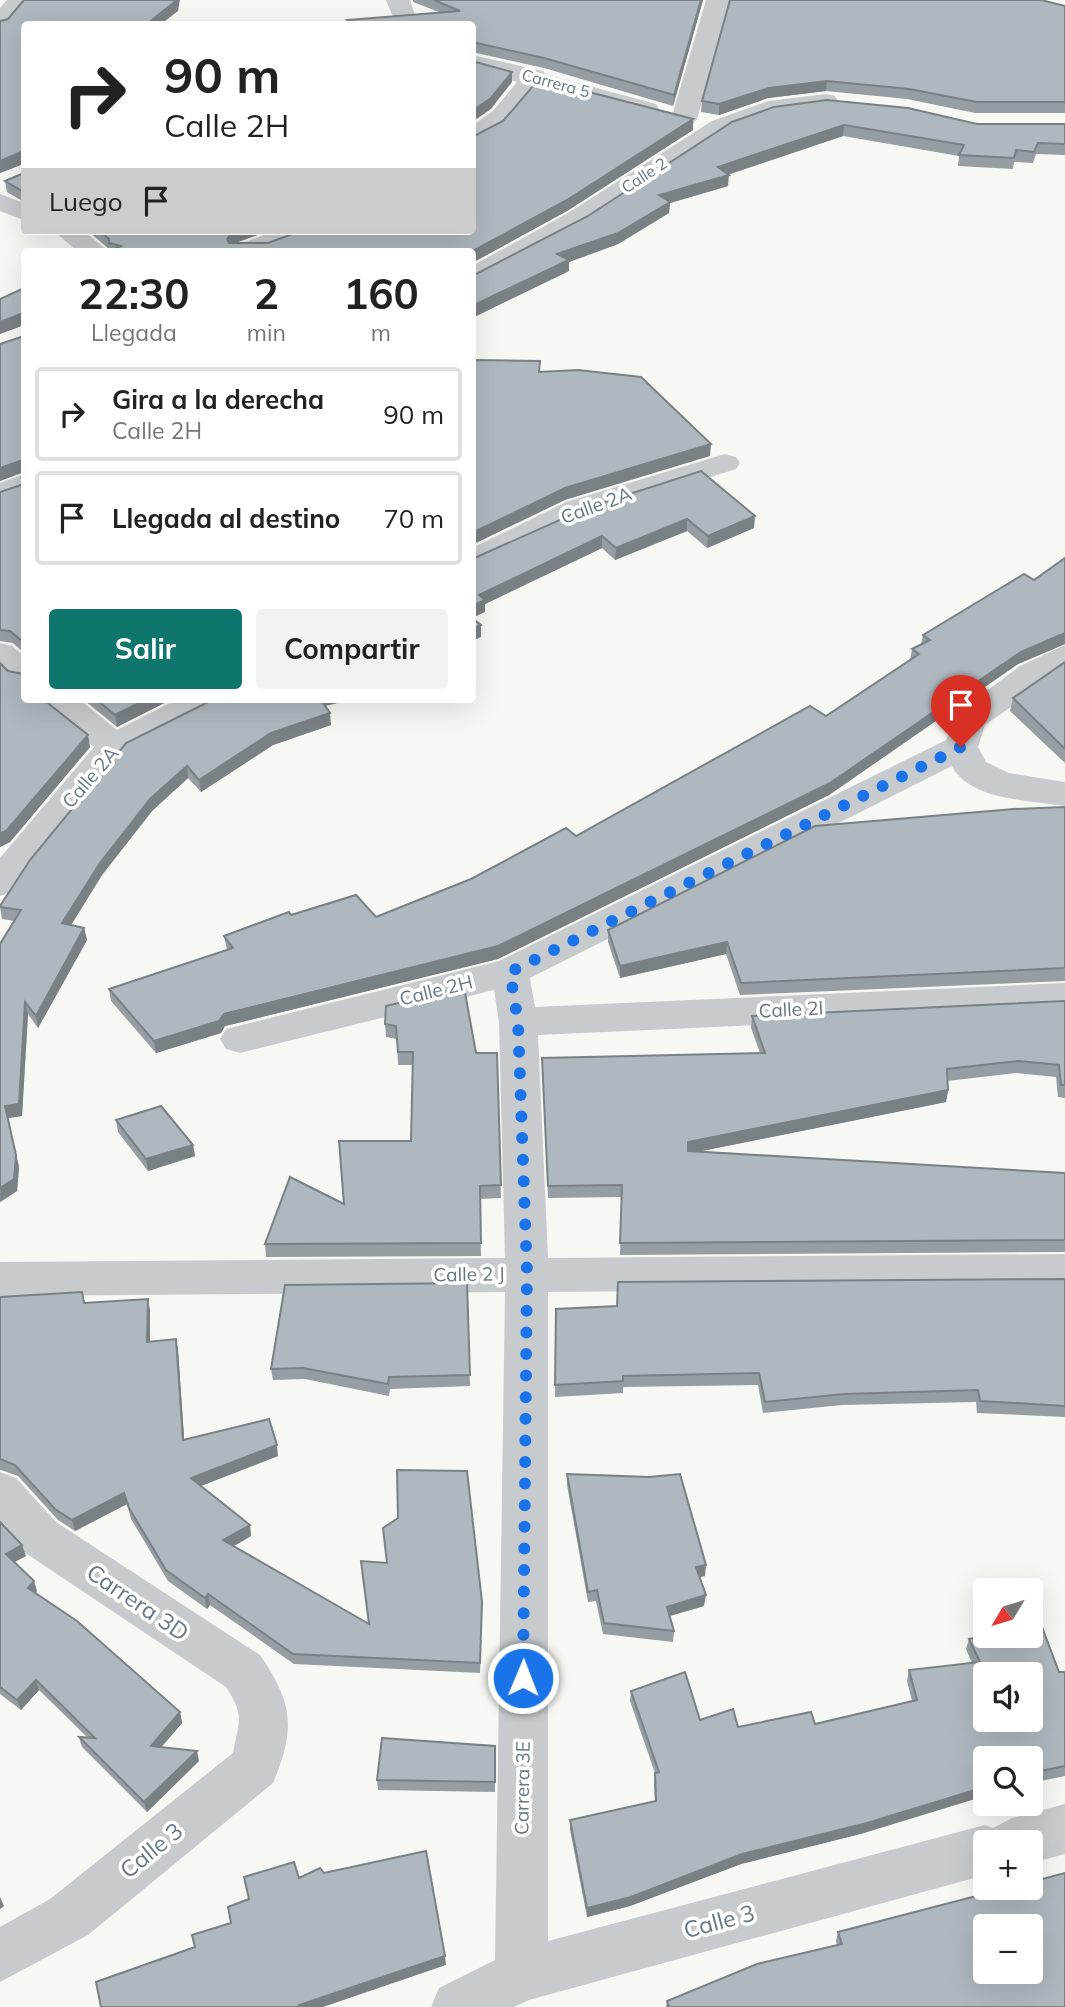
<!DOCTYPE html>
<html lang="es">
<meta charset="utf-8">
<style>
body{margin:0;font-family:Mulish,sans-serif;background:#f2f2f2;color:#222;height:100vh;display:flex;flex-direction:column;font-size:26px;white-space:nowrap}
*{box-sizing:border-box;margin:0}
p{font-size:23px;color:#767676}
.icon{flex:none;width:38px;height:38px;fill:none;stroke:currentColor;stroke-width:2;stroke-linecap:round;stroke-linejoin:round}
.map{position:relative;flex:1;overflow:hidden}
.drawer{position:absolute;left:21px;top:248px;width:455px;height:455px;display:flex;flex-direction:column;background:#fff;border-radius:7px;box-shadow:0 7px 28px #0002}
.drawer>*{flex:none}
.top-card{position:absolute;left:21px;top:21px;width:455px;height:214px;border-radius:7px;box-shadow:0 7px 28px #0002;background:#fff;color:#222;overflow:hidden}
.needle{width:46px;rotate:232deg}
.tools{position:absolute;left:973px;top:1578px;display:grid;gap:14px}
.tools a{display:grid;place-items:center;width:70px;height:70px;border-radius:7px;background:#fff;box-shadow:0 7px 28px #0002;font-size:35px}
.pin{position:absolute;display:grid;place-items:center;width:60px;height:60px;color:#fff;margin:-72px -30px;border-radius:50% 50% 50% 0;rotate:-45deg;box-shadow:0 0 7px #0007}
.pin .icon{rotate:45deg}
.me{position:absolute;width:77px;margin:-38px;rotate:1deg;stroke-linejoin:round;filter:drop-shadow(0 0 5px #0008)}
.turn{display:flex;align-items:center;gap:24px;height:147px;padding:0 28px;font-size:32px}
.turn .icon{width:91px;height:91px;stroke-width:2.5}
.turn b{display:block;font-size:49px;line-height:60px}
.then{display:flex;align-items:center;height:66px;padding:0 28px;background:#0003;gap:14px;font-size:26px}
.eta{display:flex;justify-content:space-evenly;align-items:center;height:119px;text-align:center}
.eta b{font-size:42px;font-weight:700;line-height:49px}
.button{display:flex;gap:14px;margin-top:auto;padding:14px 28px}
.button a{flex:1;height:80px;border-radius:7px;background:#0f766e;color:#fff;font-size:28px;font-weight:700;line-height:80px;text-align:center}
.button a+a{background:#f2f2f2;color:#222}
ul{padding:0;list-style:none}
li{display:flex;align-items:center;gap:21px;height:94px;margin:0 14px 10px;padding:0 14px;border:4px solid #e0e0e0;border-radius:7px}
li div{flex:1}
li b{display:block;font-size:26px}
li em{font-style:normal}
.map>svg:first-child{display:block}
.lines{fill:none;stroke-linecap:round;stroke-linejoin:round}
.street{fill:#c7cbce;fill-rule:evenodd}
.wall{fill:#969ea3}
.shaded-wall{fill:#7a8185}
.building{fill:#afb8be;stroke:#7a8185;stroke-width:2;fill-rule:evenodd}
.route{stroke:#1a73e8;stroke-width:12;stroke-dasharray:0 21.6}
.labels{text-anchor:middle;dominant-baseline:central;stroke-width:7;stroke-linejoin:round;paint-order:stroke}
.far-street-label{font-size:16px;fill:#637788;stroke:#fff}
.street-label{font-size:19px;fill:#637788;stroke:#fff}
.near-street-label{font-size:23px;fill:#637788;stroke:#fff}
</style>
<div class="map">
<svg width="1065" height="2007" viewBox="0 0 1065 2007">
<rect width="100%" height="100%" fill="#f7f7f4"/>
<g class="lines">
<!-- street -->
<g class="street">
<polygon points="7,0 32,0 8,28 0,30 0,8"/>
<polygon points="386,0 410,0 418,24 396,24"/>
<polygon points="706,0 730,0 697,119 693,124 675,124 671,119"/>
<path d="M472,55l71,16 2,3 111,30 3,5 -3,5 -9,2 -109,-29c-17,22 -37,52 -66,59v-20l21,-15 24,-29 -45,-12z"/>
<polygon points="826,94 835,96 838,101 835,106 773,115 730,131 586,225 472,285 472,266 568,213 712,121 768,101"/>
<polygon points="0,194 24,203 24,220 0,211"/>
<polygon points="54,231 84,231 109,252 78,252"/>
<polygon points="275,231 312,231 308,237 269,252 230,252 234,246"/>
<polygon points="725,454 736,457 740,463 736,469 588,516 472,569 472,548 566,502"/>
<polygon points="24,474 24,494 0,503 0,483"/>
<polygon points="0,643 12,646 24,656 24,684 12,681 0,670"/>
<path d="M1065,645v24l-80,56 -7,22 8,15 23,11 56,9v24c-34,-6 -95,-5 -113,-40l-422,212 5,29 530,-24v28l-527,24 10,223 517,-4v34l-517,4v649l437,-116 8,3 19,-10 53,-14v50l-34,9v-20h-46v32l-456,125 -15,7h-83l8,-19 56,-28 10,-668 -505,4v-34l505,-4 -6,-236 -5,-32 -254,63 -14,-4 -6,-10 6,-10 273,-68 447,-221 12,-28 62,-46z"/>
<polygon points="41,700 80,700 117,730 176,700 221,700 216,708 126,753 13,892 0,896 0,858 94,747 46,708"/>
<path d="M0,1472l16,6 40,44 204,133c33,48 36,73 13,128l-185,152 -88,47v-55l50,-28 183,-146c6,-33 12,-37 -7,-66l-202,-135 -24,-27z"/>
</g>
</g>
<!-- wall -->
<g class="wall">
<polygon points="413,0 703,0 673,106 544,68 472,52 472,24 347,24 347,20 439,12 413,2"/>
<polygon points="1065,6 1065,113 975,113 907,99 826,91 768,98 719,115 701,112 702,101"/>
<polygon points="178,11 24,24 24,165 23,164 0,173 0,21"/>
<polygon points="693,119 693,130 567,211 472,263 110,251 109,249 88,231 268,231 234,243 268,243"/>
<polygon points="732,122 1065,124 1065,155 1036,154 1033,163 1014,162 1013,169 958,166 959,156 843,136 728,175 728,186 670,203 669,213 618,244 569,262 569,271 472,318 588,216"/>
<polygon points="24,165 24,202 7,192 5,181 24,173"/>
<polygon points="24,288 24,700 90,747 10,842 0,847 0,663 8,671 23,674 23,652 13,643 0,641 0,492 24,484 24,472 0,481 0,344 24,336 24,325 0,334 0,299"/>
<polygon points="589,507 754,528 707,548 687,531 615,560 602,548 485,604 485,612 472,559"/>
<polygon points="1065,558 1065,644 1018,664 829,795 498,959 225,1026 221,1033 156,1053 111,1001 109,989 227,950 224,936 291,915 376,917 576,836 826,716 910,660 912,649 921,644 923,635 1034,580"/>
<polygon points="1065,662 1065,763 1010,711 1013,698"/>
<polygon points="84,700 170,700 117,727"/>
<polygon points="212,700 351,700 325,706 331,725 273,745 201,792 188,778 152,811 102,875 71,925 84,928 87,940 38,1028 28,1014 22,1116 8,1118 19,1167 17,1191 0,1202 0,944 14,921 2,919 0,906"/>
<polygon points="1065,807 1065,981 740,995 726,954 620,978 608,942 608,930"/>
<polygon points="1065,1001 1065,1098 1058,1097 1056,1077 1016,1073 947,1081 948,1090 946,1102 701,1151 1065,1173 1065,1252 620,1255 622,1197 548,1198 542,1058 760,1053 751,1028 752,1016"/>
<polygon points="386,1006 476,1053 497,1053 501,1198 480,1199 481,1256 266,1257 265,1244 344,1204 411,1141 413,1065 398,1065 397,1039 386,1037 385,1024"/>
<polygon points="116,1120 193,1145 195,1156 148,1171 118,1132"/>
<polygon points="1065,1279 1065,1417 977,1413 976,1402 842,1405 763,1413 758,1385 623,1387 623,1393 555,1397 556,1309 617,1306"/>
<polygon points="467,1283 470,1386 390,1389 389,1396 305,1379 273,1380 271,1369"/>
<polygon points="82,1292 85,1303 150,1310 150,1342 176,1339 178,1350 184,1439 278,1456 201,1486 250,1525 251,1536 234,1546 369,1624 482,1602 480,1673 294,1664 210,1605 207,1609 168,1581 131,1519 127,1504 75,1531 58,1520 18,1476 1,1470 0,1470 0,1297"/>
<polygon points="567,1474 705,1576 699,1577 704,1606 670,1616 674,1631 673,1642 603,1634 596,1601 588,1602 567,1485"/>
<polygon points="0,1522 26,1556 15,1562 37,1591 36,1593 180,1712 182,1723 161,1747 199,1761 147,1812 82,1747 79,1737 88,1738 39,1690 21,1710 0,1694"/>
<polygon points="969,1639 1059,1672 1065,1672 1065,1776 1031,1783 1031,1759 864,1833 741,1864 630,1906 587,1917 570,1830 570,1820 655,1802 654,1783 655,1773 630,1701 631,1691 700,1720 738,1727 815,1724 912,1701 907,1681 909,1670 972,1663 966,1649"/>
<polygon points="495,1746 495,1792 378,1790 377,1780"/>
<polygon points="838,1932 1065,2007 666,2007 667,2001 837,1945 836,1941"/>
</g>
<!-- shaded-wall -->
<g class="shaded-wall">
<polygon points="177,0 180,0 178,11 161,24 147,24"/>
<polygon points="701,0 703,0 673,106 674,95"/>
<polygon points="512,72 512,82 491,109 472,122 472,111"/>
<polygon points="827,81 826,91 768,98 719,115 719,104 769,88"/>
<polygon points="693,119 693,130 567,211 472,263 472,252 471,252"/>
<polygon points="844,125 843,136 726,175 729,175 728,186 670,203 669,213 618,244 569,262 569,271 472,318 472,306 557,254 659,195 718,167"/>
<polygon points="21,152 23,164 0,173 0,161"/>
<polygon points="235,231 268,231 233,244 228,251 227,239 232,232"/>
<polygon points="23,313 24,325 0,334 0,322"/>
<polygon points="711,444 710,456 565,500 472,545 472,533 565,488"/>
<polygon points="23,460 24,472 0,481 0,468"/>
<polygon points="755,516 754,528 707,548 708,536"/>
<polygon points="687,519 687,531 615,560 616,548"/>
<polygon points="602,536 602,548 485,604 485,612 472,618 472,606 479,595"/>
<polygon points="481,625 481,637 472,641 472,629"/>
<polygon points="1065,633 1065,644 1018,664 829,795 498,959 225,1026 221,1033 156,1053 154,1041 224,1014 1021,652"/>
<polygon points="145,700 170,700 117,727 115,715"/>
<polygon points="318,700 351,700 319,707"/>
<polygon points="330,713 331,725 273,745 201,792 199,780 271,733"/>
<polygon points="88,735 90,747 10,842 0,847 0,834"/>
<polygon points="187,766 188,778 152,811 102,875 65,935 62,923 100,863 150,799"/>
<polygon points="84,928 87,940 38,1028 36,1016"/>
<polygon points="727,942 726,954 620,978 620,966"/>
<polygon points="25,1002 28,1014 22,1116 8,1118 19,1167 17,1191 0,1202 5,1106"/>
<polygon points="948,1090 946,1102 687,1154 688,1142"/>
<polygon points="193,1145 195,1156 148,1171 146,1159"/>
<polygon points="148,1299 150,1310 150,1353 147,1342"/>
<polygon points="176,1339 178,1350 185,1451 183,1440"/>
<polygon points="277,1445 278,1456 193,1489 191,1478"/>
<polygon points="124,1493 127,1504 75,1531 72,1520"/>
<polygon points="250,1525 251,1536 225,1551 223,1540"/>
<polygon points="22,1545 26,1556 10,1564 6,1554"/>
<polygon points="706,1565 705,1576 695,1578 696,1567"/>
<polygon points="34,1581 37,1591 31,1598 28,1588"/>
<polygon points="208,1594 210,1605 207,1609 205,1598"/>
<polygon points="706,1595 704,1606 666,1617 667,1607"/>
<polygon points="36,1680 39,1690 21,1710 17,1700"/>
<polygon points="180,1712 182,1723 154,1756 151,1746"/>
<polygon points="197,1751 199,1761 147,1812 144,1802"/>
<polygon points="985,1787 985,1796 864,1833 741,1864 630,1906 587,1917 587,1908 742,1854"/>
<polygon points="0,1897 4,1906 0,1909"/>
<polygon points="445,1956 446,1965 323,2007 299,2007 299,2005"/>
</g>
<!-- building -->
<g class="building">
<polygon points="24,0 177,0 147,24 24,24 24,155 21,152 0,161 0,21 8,19"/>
<polygon points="434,0 701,0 674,95 544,58 472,42 472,24 351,24 347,20 460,11"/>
<polygon points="730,0 1041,0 1065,6 1065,102 977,102 909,89 827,81 769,88 719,104 702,101"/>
<polygon points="472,61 512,72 491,98 472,111"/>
<polygon points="539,79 693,119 567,200 471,252 108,252 121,246 109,243 109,239 100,231 235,231 232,232 227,239 229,243 268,243 301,231 472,231 472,137 503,121"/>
<polygon points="827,100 908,108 977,124 1065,124 1065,144 1038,143 1034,152 1016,150 1014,158 959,155 964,145 844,125 718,167 729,175 659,195 670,202 618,233 557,254 569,260 472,306 472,276 588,216 732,122 774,107"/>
<polygon points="24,165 24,192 5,181 24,173"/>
<polygon points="24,288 24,700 44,700 88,735 7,830 0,834 0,663 8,671 23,674 23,642 10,631 0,630 0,492 24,484 23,460 0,468 0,344 24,336 23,313 0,322 0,299"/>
<polygon points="472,360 540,361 539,372 578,370 641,377 711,444 565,488 472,533"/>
<polygon points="701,471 755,516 708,536 687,519 616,548 602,536 479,595 485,600 472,606 472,559 589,507"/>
<polygon points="1065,558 1065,633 1021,652 830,783 498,946 224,1014 219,1021 154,1041 109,989 233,948 224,936 289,912 291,915 356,895 376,917 471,879 566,828 576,836 810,706 826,716 919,654 912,649 930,640 923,635 1024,574 1034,580"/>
<polygon points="472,618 481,625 472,629"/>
<polygon points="1065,662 1065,749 1013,698"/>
<polygon points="97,700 145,700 115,715"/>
<polygon points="212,700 321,700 330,713 271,733 199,780 187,766 150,799 100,863 62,923 84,928 36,1016 25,1002 19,1104 5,1106 16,1155 14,1179 0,1188 0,944 21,910 0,907 0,906 30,860 126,743"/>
<polygon points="1065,807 1065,968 741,983 727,942 620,966 608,930 815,826 1014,809"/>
<polygon points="464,987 476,1053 497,1053 501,1185 480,1186 481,1243 265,1244 290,1177 344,1204 339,1141 411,1141 413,1052 398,1052 396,1026 385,1024 386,1006"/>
<polygon points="1065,1001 1065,1085 1061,1085 1059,1065 1019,1061 947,1069 948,1090 688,1142 688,1151 1065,1173 1065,1240 620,1243 622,1185 548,1186 542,1058 765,1053 752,1016"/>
<polygon points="161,1106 193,1145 146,1159 116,1120"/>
<polygon points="1065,1279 1065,1406 980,1401 978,1390 844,1394 765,1402 759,1373 623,1376 623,1381 555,1385 556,1309 617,1306 618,1282"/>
<polygon points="467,1283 470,1375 389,1377 388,1384 303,1368 271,1369 285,1285"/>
<polygon points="82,1292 84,1303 148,1299 147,1342 176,1339 183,1440 269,1419 277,1445 191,1478 250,1525 223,1540 369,1624 361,1561 387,1563 383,1528 398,1518 397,1470 467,1471 482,1602 480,1663 293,1654 208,1594 205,1598 166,1570 129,1508 124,1493 72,1520 55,1509 15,1465 0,1459 0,1297"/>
<polygon points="567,1474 649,1477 680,1474 706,1565 696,1567 706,1595 667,1607 674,1631 604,1623 597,1590 588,1592"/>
<polygon points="0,1522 22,1545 6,1554 34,1581 28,1588 77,1621 180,1712 151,1746 197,1751 144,1802 79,1737 95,1738 36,1680 17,1700 0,1687"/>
<path d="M1042,1627l17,45h6v94l-34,7v-14h-46v28l-118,36 -125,31 -111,43 -44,11 -17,-88 86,-19 -1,-28 4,-1 -28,-81 54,-19 15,48 33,-11 5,18 73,-15 4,12 102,-24 -8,-30 71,-8 -11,-23 16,-3h46v-7zM985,1675h46v45h-46z"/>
<polygon points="382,1738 495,1746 495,1782 377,1780"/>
<polygon points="426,1851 445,1956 299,2005 300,2007 101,2007 96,1982 195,1947 192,1935 231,1923 228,1907 249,1899 244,1877 294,1862 299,1878 320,1868 324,1873"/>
<path d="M1065,1873v134h-396l-2,-6 90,-37 85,-20 -4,-12 169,-44h24v-6zM985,1927h46v45h-46z"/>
</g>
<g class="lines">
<!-- route -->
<polyline class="route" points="523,1678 527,1273 518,1022 510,972 961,747"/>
</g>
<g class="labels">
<!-- far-street labels -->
<g class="far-street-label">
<text transform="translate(556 83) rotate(15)">Carrera 5</text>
<text transform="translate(644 175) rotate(-33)">Calle 2</text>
</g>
<!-- street labels -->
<g class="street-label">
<text transform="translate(596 505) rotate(-20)">Calle 2A</text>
<text transform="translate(90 777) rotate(-49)">Calle 2A</text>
<text transform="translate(436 990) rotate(-14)">Calle 2H</text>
<text transform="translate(791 1009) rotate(-3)">Calle 2I</text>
<text transform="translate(469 1274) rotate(-1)">Calle 2 J</text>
<text transform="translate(522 1788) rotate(-89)">Carrera 3E</text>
</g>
<!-- near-street labels -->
<g class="near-street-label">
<text transform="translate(138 1602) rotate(34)">Carrera 3D</text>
<text transform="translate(151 1850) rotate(-39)">Calle 3</text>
<text transform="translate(719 1921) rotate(-15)">Calle 3</text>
</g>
</g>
</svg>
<div class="tools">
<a><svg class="needle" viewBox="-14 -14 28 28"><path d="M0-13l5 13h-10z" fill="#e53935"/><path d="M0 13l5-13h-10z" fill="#767676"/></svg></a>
<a><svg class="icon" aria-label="sound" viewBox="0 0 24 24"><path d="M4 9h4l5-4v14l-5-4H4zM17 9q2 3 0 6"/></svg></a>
<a><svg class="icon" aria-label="search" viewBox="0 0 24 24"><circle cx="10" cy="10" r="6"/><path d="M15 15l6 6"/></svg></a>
<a>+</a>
<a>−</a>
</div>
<div class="pin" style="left:961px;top:747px;background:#d93025"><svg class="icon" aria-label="arrive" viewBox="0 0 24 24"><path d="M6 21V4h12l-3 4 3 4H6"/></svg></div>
<svg class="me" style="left:523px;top:1678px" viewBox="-20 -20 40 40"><circle r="17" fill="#1a73e8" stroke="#fff" stroke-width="3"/><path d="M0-11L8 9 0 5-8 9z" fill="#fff"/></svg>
<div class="top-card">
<div class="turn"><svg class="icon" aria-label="right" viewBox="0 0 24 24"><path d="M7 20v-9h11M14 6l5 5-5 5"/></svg><div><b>90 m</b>Calle 2H</div></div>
<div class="then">Luego<svg class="icon" aria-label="arrive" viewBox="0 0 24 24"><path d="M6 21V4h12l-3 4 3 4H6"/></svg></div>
</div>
<section class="drawer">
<div class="eta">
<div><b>22:30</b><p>Llegada</p></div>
<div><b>2</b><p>min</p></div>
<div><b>160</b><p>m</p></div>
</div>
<ul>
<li><svg class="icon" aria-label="right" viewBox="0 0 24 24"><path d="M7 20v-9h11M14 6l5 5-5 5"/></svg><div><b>Gira a la derecha</b><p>Calle 2H</p></div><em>90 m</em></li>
<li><svg class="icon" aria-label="arrive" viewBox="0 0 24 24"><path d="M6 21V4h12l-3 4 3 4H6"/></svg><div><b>Llegada al destino</b></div><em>70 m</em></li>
</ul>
<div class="button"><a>Salir</a><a>Compartir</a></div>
</section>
</div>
